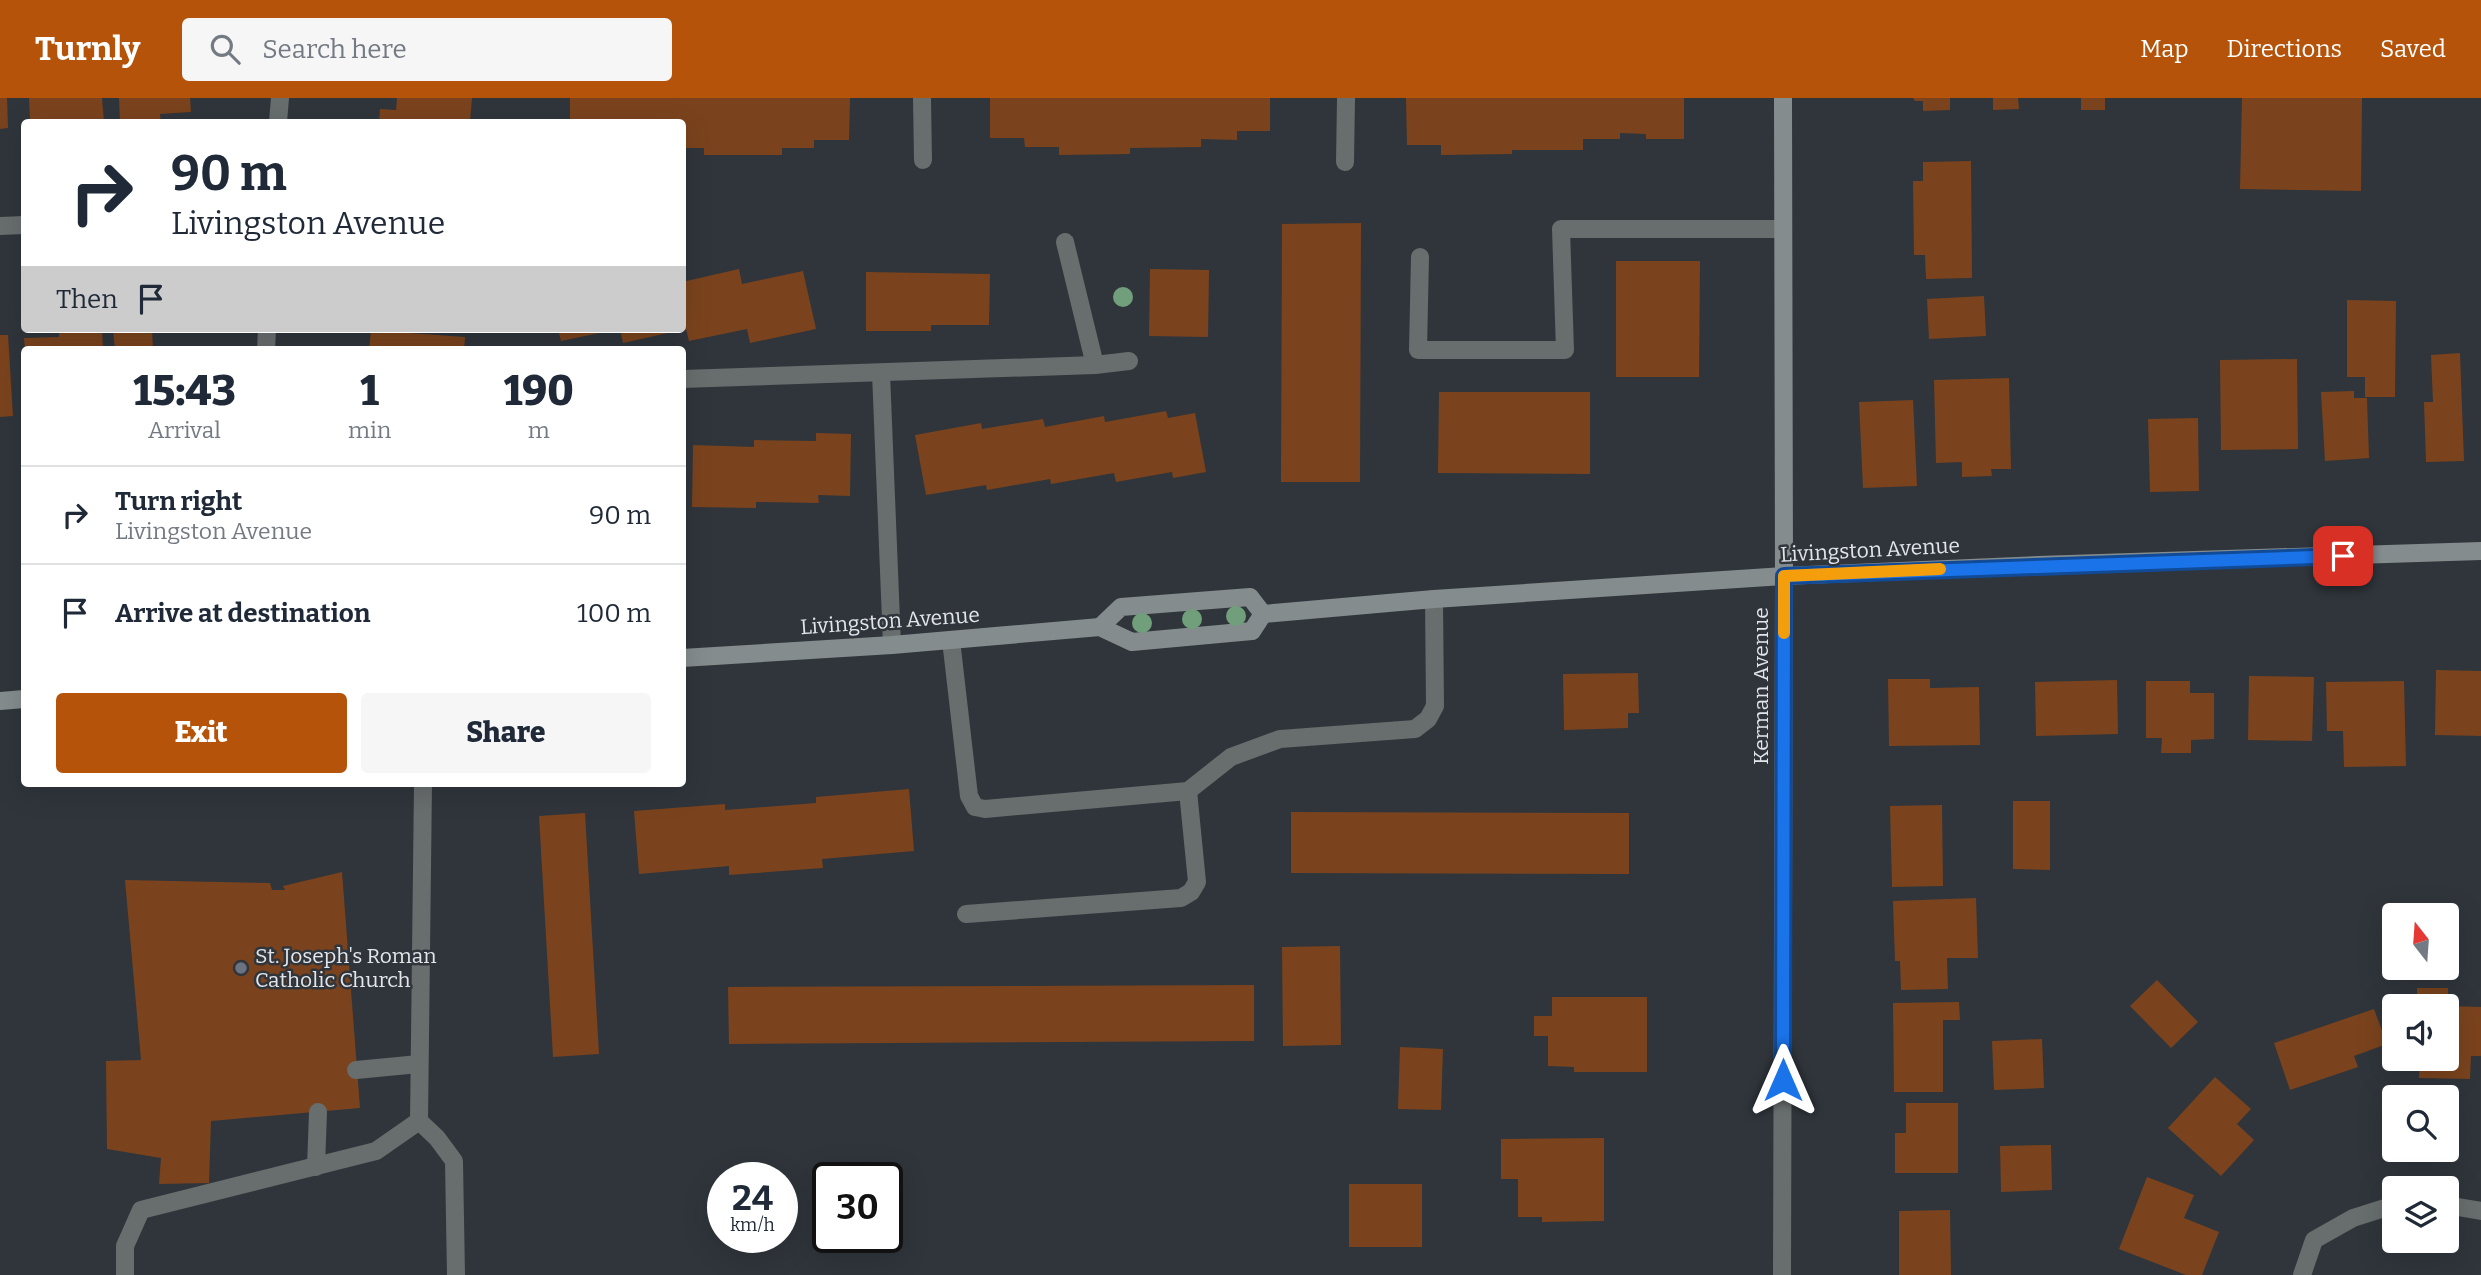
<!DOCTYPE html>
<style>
body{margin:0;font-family:Bitter,serif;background:#f6f6f7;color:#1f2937;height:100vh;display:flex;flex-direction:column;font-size:26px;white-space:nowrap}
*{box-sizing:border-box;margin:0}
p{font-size:23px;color:#747a83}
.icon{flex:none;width:38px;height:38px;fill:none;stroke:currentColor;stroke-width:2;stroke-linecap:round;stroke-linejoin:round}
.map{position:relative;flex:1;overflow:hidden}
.drawer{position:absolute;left:21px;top:248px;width:665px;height:441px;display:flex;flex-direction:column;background:#fff;border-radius:7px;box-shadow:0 7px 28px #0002}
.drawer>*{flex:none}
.banner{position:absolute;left:21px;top:21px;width:665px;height:214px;border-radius:7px;box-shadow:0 7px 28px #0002;background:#fff;color:#1f2937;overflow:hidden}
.needle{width:46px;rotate:343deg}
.fabs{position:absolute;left:2382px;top:805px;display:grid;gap:14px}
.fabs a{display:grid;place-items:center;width:77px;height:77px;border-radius:7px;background:#fff;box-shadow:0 7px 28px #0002;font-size:35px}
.speed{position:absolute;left:707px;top:1064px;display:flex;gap:14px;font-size:35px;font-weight:700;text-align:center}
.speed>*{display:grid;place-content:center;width:91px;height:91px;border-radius:50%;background:#fff;box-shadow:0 7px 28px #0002;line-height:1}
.speed small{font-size:18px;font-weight:400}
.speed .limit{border:4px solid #111;border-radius:10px;background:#fff;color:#111}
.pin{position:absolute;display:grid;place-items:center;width:60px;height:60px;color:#fff;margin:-30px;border-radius:14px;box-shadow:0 4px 10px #0006}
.me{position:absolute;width:77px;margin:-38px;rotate:0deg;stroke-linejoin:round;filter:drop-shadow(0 0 5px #0008)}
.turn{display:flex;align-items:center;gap:24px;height:147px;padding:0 35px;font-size:32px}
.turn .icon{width:91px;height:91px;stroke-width:2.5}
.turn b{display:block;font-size:49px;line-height:60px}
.then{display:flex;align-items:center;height:66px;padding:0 35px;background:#0003;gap:14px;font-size:26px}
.eta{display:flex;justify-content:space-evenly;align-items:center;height:119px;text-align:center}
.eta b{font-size:42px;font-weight:800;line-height:49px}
.action{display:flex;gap:14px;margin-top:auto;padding:14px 35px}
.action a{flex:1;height:80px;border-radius:7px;background:#b45309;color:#fff;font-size:28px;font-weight:800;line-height:80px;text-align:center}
.action a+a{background:#f6f6f7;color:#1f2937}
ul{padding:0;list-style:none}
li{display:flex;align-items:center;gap:21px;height:98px;padding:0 35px;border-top:2px solid #e0e1e3}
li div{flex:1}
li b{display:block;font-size:26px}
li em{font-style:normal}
header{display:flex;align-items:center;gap:42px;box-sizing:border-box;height:98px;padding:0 35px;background:#b45309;color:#fff}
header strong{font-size:33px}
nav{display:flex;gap:38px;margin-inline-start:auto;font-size:24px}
.search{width:490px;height:63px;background:#f6f6f7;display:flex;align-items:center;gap:18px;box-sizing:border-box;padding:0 24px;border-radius:7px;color:#747a83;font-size:26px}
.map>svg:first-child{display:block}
.building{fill:#7a431d}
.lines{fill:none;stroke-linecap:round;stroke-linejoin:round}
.lane{stroke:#686d6d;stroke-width:18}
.street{stroke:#686d6d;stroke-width:18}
.secondary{stroke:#858c8d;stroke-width:18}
.tree{fill:#719f7b}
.route-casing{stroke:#114b97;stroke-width:18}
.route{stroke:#1a73e8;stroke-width:12}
.slow{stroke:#f59e0b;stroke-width:12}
.worship-dot{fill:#6b7280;stroke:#2f353b;stroke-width:2.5}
.labels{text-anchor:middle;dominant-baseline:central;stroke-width:5;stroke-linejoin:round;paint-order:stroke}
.street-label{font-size:21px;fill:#e2e6ea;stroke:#2f353b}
.poi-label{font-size:21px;fill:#e2e6ea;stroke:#2f353b;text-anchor:start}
</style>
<header>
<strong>Turnly</strong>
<div class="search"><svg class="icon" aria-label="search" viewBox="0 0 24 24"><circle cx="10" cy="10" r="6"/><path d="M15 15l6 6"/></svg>Search here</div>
<nav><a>Map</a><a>Directions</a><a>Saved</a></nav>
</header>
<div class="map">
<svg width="2481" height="1177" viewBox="0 0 2481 1177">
<rect width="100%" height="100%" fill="#2f353b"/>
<!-- building -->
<g class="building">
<polygon points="0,0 7,0 8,30 0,31"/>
<polygon points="29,0 102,0 104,24 61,24 61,21 30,24"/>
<polygon points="119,0 190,0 191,14 160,16 161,24 120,24"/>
<polygon points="397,0 472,0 470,24 379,24 380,11 396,12"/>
<polygon points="570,0 850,0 849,42 814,42 814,50 782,50 782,57 704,57 704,50 682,50 682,24 570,24"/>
<polygon points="990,0 1270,0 1270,33 1237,33 1237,42 1201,41 1201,49 1130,50 1130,56 1059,57 1059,49 1025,49 1024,40 990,40"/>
<polygon points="1406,0 1684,0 1684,41 1646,41 1646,36 1620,35 1620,41 1583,41 1583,52 1512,52 1512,56 1441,57 1441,47 1407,47"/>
<polygon points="1913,0 1950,0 1950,12 1923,13 1923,3 1915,3"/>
<polygon points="1993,0 2018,0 2019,11 1993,12"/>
<rect x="2081" y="0" width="24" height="12"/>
<polygon points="2242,0 2362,0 2361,93 2240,91"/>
<polygon points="1971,63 1972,180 1926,181 1925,157 1914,157 1913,83 1923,83 1923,64"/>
<polygon points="1361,125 1360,384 1281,384 1282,126"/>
<polygon points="1616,163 1700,163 1699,279 1616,279"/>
<polygon points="739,171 742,186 803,173 816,231 750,245 747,231 689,243 686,231 623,245 620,231 682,231 682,184"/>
<polygon points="1150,171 1209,172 1208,239 1149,238"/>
<polygon points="866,174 990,176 989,227 931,227 931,233 866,233"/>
<polygon points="1984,198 1986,238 1929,241 1927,201"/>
<polygon points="2347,202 2396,203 2395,299 2365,299 2365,279 2347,279"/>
<polygon points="59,231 102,231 103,252 25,252 24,240 59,239"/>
<polygon points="113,231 152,231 153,252 115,252"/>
<polygon points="371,231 409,231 409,235 465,239 464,252 369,252"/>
<polygon points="558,231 614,231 614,232 561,243"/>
<polygon points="0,237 8,237 13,318 0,319"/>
<polygon points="2460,255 2464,363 2426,364 2424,304 2433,304 2431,257"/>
<polygon points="2297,261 2298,351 2221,352 2220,262"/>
<polygon points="2009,280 2011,371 1991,371 1992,378 1962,379 1962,364 1936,365 1934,282"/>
<polygon points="2354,293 2354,300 2367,300 2369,360 2325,363 2321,294"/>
<polygon points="1439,294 1590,294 1590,376 1438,375"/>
<polygon points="1913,302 1917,388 1863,390 1859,304"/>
<polygon points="1166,313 1168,320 1195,315 1206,374 1173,380 1172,374 1116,384 1114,375 1051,386 1050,381 987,392 986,387 926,397 915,337 981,325 982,331 1043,321 1045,329 1104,318 1105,324"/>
<polygon points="2198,320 2199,393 2150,394 2148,321"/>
<polygon points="816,335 851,336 850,398 818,397 819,405 756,404 756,410 692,409 693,347 754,349 754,342 816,343"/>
<polygon points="2436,572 2481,573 2481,638 2435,637"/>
<polygon points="1638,575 1639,615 1628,615 1628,630 1564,632 1563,576"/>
<polygon points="2249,578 2314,579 2312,643 2248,642"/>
<polygon points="1888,581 1930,581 1930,590 1979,589 1980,647 1889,648"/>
<polygon points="2117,582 2118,636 2036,638 2035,584"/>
<polygon points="2146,583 2190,583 2190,595 2214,595 2214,641 2191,642 2191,655 2161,655 2162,640 2146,640"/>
<polygon points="2404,583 2406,668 2344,669 2343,633 2327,633 2326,584"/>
<polygon points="909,691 914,753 822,761 823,770 729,777 729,768 639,776 634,713 725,706 725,712 816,705 816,699"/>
<polygon points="2013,703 2050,703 2050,772 2013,771"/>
<polygon points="1942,707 1943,788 1892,789 1890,708"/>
<polygon points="1291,714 1629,715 1629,776 1291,775"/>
<polygon points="585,715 599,956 553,959 539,718"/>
<polygon points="342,774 360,1010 211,1023 209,1085 159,1086 161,1060 107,1051 106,963 141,962 125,782 270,785 272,792 285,792 283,788"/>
<polygon points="1976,800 1978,860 1947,860 1948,891 1901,892 1900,863 1895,863 1893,803"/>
<polygon points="1340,848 1341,947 1283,948 1282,849"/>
<polygon points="2157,882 2198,924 2171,950 2130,908"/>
<polygon points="1254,887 1254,943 729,946 728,889"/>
<polygon points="2417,890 2448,890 2448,908 2401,908 2401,905 2417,905"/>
<polygon points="1552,899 1647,899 1647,974 1574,974 1574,969 1548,968 1548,938 1534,938 1534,918 1552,918"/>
<polygon points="1959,904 1960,922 1943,922 1943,994 1894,994 1893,905"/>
<polygon points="2446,908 2481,909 2481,958 2471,958 2470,981 2419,980 2420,961 2446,961"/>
<polygon points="2374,911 2387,946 2354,958 2358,969 2290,992 2274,945"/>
<polygon points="2042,941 2044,990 1994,992 1992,943"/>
<polygon points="1400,949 1443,951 1441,1012 1398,1011"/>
<polygon points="2215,979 2251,1011 2237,1026 2254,1042 2221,1078 2168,1030"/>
<polygon points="1906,1005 1958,1005 1958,1075 1895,1075 1895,1035 1906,1035"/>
<polygon points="1604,1040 1604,1123 1542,1124 1542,1119 1518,1119 1518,1081 1501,1081 1501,1041"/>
<polygon points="2051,1047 2052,1092 2001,1094 2000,1048"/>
<polygon points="2147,1079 2194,1097 2184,1120 2219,1134 2202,1177 2186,1177 2119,1151"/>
<rect x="1349" y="1086" width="73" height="63"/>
<polygon points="1950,1112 1951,1177 1899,1177 1899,1113"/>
</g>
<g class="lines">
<!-- lane -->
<g class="lane">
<polyline points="922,0 923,62"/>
<polyline points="1345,64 1346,0"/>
<polyline points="1065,144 1095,267"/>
<polyline points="1420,159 1418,252 1565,252 1561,131 1782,131"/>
<polyline points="881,275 892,547"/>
<polyline points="682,281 1095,267 1129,263"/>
<polyline points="951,542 969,698 975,709 985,711 1188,693 1231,659 1280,641 1415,631 1428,621 1435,608 1434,501"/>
<polyline points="966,816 1181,800 1191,794 1197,784 1188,693"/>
<polyline points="356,972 419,966"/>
<polyline points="419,1023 423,686"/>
<polyline points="316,1069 318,1014"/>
<polyline points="125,1177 125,1148 141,1112 376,1053 419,1023 437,1040 454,1063 456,1177"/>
</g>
<!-- street -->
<g class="street">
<polyline points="278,24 280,0"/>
<polyline points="0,128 24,127"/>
<polyline points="266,252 267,231"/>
<polyline points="2446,1107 2481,1113"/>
<polyline points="1782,1177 1784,478"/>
<polyline points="2302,1177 2314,1142 2353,1120 2394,1107"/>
</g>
<!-- secondary -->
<g class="secondary">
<polyline points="1783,0 1784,478"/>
<polyline points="1263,516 1434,501 1784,478 2038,467 2481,453"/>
<polyline points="1100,529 1121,509 1250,499 1263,516"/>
<polyline points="682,560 892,547 1100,529 1132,544 1252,533 1263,516"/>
<polyline points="0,603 24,601"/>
</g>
</g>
<!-- trees -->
<g class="tree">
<circle cx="1123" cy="199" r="10"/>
<circle cx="1236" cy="518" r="10"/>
<circle cx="1192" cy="521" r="10"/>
<circle cx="1142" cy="525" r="10"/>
</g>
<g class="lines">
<!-- route casing -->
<g class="route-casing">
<polyline id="route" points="1783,982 1784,478 2343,458"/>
</g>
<!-- route -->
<use href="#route" class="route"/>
<!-- slow -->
<polyline class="slow" points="1784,535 1784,478 1940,471"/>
</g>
<!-- markers -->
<circle class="worship-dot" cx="241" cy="870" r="7"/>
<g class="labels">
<!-- street labels -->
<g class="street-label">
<text transform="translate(1870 452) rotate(-3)">Livingston Avenue</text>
<text transform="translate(890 523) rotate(-4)">Livingston Avenue</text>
<text transform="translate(1761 588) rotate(-90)">Kerman Avenue</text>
</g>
<!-- poi labels -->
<g class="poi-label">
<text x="255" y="858">St. Joseph's Roman<tspan x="255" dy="24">Catholic Church</tspan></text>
</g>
</g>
</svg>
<div class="fabs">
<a><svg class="needle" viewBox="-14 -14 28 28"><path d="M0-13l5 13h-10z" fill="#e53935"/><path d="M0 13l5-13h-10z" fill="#747a83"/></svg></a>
<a><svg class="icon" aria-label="sound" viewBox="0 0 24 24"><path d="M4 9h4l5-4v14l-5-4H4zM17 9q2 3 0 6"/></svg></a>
<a><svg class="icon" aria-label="search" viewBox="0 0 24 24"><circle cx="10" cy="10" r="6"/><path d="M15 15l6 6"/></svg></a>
<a><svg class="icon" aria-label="layers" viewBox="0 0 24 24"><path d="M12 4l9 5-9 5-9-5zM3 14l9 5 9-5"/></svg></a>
</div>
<div class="speed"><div>24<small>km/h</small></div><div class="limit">30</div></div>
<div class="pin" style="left:2343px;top:458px;background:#d93025"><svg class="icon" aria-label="arrive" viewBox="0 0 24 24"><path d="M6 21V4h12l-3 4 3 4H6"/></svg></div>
<svg class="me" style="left:1783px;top:982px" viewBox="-20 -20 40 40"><path d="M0-17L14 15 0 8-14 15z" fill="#1a73e8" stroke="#fff" stroke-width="4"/></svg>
<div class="banner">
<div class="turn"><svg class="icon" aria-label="right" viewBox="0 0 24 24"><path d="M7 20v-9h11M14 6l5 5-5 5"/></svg><div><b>90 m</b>Livingston Avenue</div></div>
<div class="then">Then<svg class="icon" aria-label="arrive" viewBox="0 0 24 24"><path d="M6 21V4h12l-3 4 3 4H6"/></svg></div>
</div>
<section class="drawer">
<div class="eta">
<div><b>15:43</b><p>Arrival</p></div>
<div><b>1</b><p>min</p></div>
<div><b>190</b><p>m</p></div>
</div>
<ul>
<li><svg class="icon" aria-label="right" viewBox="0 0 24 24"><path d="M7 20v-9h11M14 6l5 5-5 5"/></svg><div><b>Turn right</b><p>Livingston Avenue</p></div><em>90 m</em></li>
<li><svg class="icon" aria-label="arrive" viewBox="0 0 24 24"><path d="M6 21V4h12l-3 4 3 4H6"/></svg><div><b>Arrive at destination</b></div><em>100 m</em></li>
</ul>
<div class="action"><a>Exit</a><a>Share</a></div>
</section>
</div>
